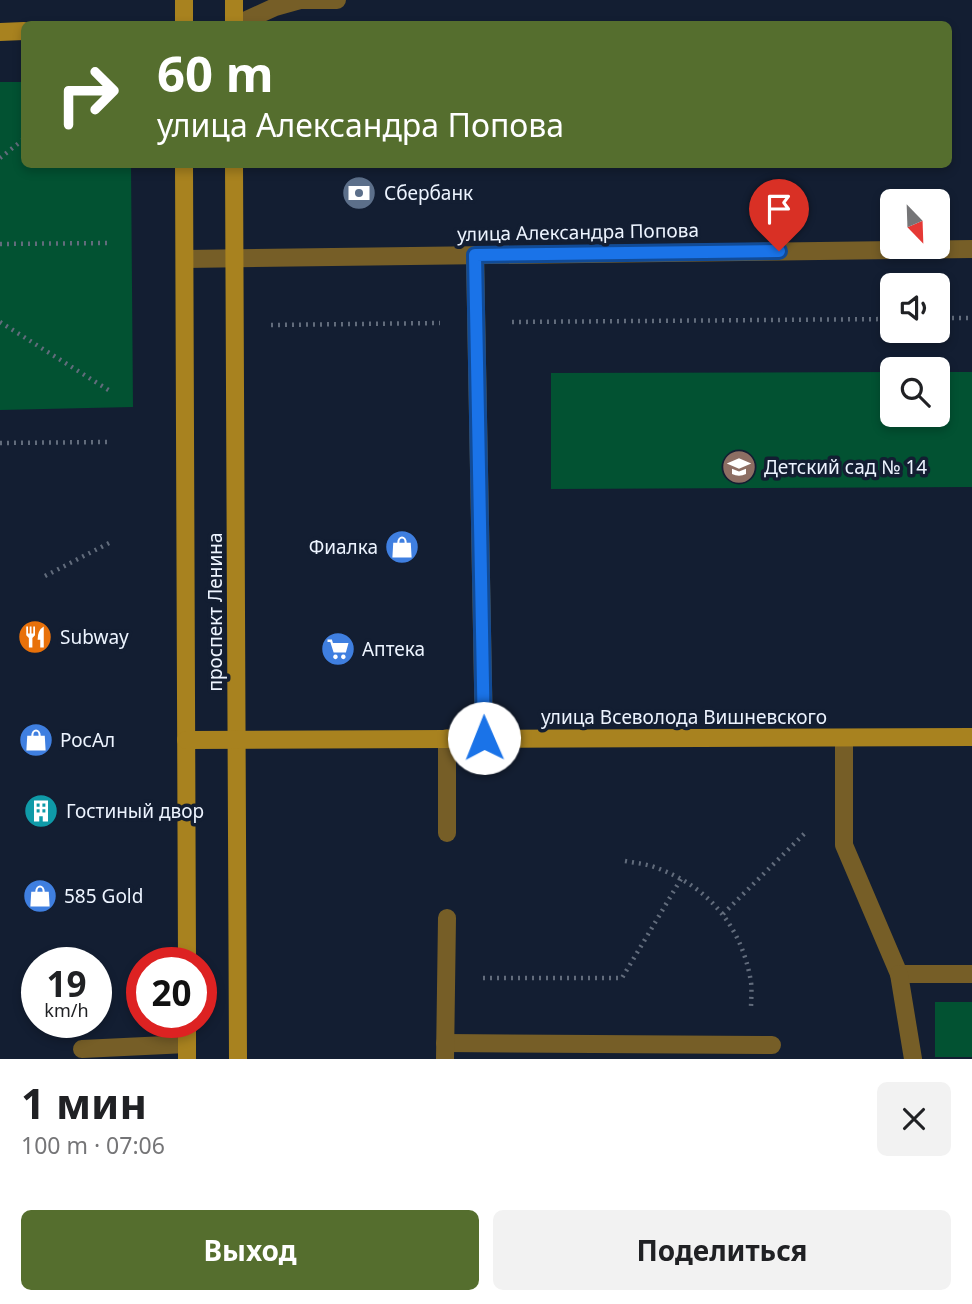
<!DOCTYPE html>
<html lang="ru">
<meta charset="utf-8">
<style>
body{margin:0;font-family:"Noto Sans",sans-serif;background:#f2f2f2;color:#202124;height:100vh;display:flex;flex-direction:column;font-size:26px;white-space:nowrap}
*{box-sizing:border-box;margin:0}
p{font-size:23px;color:#757577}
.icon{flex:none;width:38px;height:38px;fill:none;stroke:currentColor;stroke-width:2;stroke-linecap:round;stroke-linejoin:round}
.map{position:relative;height:1059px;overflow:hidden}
.details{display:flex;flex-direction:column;background:#fff;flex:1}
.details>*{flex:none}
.banner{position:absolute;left:21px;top:21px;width:931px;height:147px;border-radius:10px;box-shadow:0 4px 10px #0003;background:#556e2e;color:#fff;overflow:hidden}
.needle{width:46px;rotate:157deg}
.fabs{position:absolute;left:880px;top:189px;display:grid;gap:14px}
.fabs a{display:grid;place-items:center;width:70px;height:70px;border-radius:10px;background:#fff;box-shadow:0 4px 10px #0003;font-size:35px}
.speed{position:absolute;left:21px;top:947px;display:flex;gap:14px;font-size:35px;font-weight:700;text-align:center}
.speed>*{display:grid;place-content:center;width:91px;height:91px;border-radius:50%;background:#fff;box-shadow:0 4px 10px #0003;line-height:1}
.speed small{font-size:18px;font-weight:400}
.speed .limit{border:10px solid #d22;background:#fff;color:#111}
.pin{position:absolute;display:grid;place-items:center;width:60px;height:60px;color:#fff;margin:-72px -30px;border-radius:50% 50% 50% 0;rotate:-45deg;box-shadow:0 0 7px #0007}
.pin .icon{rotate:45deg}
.me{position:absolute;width:77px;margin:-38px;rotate:359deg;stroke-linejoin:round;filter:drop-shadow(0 0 5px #0008)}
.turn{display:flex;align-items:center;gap:24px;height:147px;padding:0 21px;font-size:32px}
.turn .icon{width:91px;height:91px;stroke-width:2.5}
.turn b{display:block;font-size:49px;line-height:60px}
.round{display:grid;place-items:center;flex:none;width:74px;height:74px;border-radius:10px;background:#f2f2f2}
.headline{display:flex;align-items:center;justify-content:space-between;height:119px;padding:0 21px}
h1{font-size:42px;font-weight:700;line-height:52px}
.button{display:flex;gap:14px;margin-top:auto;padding:14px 21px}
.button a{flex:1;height:80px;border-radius:10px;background:#556e2e;color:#fff;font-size:28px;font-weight:700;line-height:80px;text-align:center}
.button a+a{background:#f2f2f2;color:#202124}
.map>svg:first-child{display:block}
.green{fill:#025232}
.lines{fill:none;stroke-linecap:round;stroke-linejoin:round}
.path{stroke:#626c7c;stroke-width:4.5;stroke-dasharray:2 5;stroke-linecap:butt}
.lane{stroke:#765e27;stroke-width:18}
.street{stroke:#765e27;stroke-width:18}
.secondary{stroke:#a8821f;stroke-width:18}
.route-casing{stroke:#114b97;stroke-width:18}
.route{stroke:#1a73e8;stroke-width:12}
.labels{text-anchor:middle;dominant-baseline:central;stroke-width:7;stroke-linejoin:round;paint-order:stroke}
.poi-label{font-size:19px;fill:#edf4ff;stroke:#131e32;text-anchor:start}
.street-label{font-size:19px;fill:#edf4ff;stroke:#131e32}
</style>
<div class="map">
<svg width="972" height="1059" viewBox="0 0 972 1059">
<rect width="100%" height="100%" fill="#131e32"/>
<!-- green -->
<g class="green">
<polygon points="0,82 24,82 24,164 131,165 133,407 0,410"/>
<polygon points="892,372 892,415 938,415 938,372 972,372 972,487 551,489 551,373"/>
<rect x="935" y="1002" width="37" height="55"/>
</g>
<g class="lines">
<!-- path -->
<g class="path">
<polyline points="0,158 24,139"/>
<polyline points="0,244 110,243"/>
<polyline points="938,318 972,318"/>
<polyline points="0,322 110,391"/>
<polyline points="512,322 892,319"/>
<polyline points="271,325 440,323"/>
<polyline points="0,443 111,442"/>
<polyline points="45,576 111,542"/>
<path d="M625,861c11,2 22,3 32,7 52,19 85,59 94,114 1,9 0,18 0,27"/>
<polyline points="723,914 807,831"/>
<polyline points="483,978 622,978 681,879"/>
</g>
<!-- lane -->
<g class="lane">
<polyline points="238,24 275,7 300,0 337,0"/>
<polyline points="475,255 484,738"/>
<polyline points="844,738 844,845 899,974 972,974"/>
<polyline points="447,833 447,738"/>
<polyline points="899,974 913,1059"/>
<polyline points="445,1043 772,1045"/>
<polyline points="82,1049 187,1044"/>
<polyline points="445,1059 447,918"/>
</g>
<!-- street -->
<polyline class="street" points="185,259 972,249"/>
<!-- secondary -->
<g class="secondary">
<polyline points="184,0 184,24"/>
<polyline points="234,0 234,24"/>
<polyline points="0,32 24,31"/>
<polyline points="184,164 187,962"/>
<polyline points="234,164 238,1059"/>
<polyline points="186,740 972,737"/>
<polyline points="187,1022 187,1059"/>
</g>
</g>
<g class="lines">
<!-- route casing -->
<g class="route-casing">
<polyline id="route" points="484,738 475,255 779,251"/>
</g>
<!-- route -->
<use href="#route" class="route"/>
</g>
<!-- icons -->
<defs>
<g id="bank-disc" transform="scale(1.75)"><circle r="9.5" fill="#5c6f8a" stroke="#131e32"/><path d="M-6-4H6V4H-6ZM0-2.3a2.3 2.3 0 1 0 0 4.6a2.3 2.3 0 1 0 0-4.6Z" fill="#fff"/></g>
<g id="school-disc" transform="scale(1.75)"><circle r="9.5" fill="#8d6e63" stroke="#131e32"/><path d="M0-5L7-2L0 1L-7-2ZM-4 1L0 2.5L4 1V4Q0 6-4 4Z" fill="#fff"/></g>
<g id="shop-disc" transform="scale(1.75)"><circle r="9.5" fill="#3f7fe0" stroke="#131e32"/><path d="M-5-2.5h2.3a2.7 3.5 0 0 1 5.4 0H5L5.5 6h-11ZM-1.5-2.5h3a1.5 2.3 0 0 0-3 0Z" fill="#fff"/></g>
<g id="restaurant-disc" transform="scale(1.75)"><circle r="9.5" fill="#e8710a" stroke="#131e32"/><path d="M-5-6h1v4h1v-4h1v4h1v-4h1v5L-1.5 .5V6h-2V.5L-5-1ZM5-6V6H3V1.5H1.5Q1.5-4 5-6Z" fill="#fff"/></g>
<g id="supermarket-disc" transform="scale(1.75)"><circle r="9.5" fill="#3f7fe0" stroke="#131e32"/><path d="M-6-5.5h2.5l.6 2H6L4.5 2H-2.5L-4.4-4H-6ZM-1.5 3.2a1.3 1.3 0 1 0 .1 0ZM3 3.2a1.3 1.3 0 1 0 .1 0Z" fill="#fff"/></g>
<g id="building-disc" transform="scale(1.75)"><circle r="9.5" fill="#0f9aa8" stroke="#131e32"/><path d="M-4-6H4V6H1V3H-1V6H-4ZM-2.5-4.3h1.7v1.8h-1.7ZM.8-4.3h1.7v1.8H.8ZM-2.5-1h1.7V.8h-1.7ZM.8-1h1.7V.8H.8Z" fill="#fff"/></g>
</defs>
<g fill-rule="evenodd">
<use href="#bank-disc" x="359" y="193"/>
<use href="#school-disc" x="739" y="467"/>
<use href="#shop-disc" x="402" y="547"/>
<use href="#restaurant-disc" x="35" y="637"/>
<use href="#supermarket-disc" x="338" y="649"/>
<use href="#shop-disc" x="36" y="740"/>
<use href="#building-disc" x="41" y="811"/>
<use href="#shop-disc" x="40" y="896"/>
</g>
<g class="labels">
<!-- poi labels -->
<g class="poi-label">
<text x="384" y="193">Сбербанк</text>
<text x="764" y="467">Детский сад № 14</text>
<text x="378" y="547" text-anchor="end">Фиалка</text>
<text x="60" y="637">Subway</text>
<text x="362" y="649">Аптека</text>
<text x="60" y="740">РосАл</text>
<text x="66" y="811">Гостиный двор</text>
<text x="64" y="896">585 Gold</text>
</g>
<!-- street labels -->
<g class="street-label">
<text transform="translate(578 232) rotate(-1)">улица Александра Попова</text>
<text transform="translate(215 612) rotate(-90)">проспект Ленина</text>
<text x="684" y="717">улица Всеволода Вишневского</text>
</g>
</g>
</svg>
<div class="fabs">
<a><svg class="needle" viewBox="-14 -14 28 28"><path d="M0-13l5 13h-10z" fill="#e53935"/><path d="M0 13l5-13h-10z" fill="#757577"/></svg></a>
<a><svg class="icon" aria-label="sound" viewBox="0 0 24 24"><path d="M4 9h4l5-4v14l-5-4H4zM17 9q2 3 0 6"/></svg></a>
<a><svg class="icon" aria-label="search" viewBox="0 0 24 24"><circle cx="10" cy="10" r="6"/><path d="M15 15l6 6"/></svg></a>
</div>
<div class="speed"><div>19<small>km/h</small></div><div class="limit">20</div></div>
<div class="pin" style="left:779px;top:251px;background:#d93025"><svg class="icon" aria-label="arrive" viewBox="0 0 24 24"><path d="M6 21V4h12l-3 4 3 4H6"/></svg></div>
<svg class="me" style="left:484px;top:738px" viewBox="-20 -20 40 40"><circle r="19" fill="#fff"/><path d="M0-13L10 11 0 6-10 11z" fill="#1a73e8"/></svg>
<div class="banner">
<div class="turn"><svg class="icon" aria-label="right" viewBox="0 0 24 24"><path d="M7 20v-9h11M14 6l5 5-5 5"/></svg><div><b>60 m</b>улица Александра Попова</div></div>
</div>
</div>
<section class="details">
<div class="headline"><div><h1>1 мин</h1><p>100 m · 07:06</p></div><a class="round"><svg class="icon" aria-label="close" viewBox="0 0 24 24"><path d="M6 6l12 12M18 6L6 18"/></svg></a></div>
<div class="button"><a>Выход</a><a>Поделиться</a></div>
</section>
